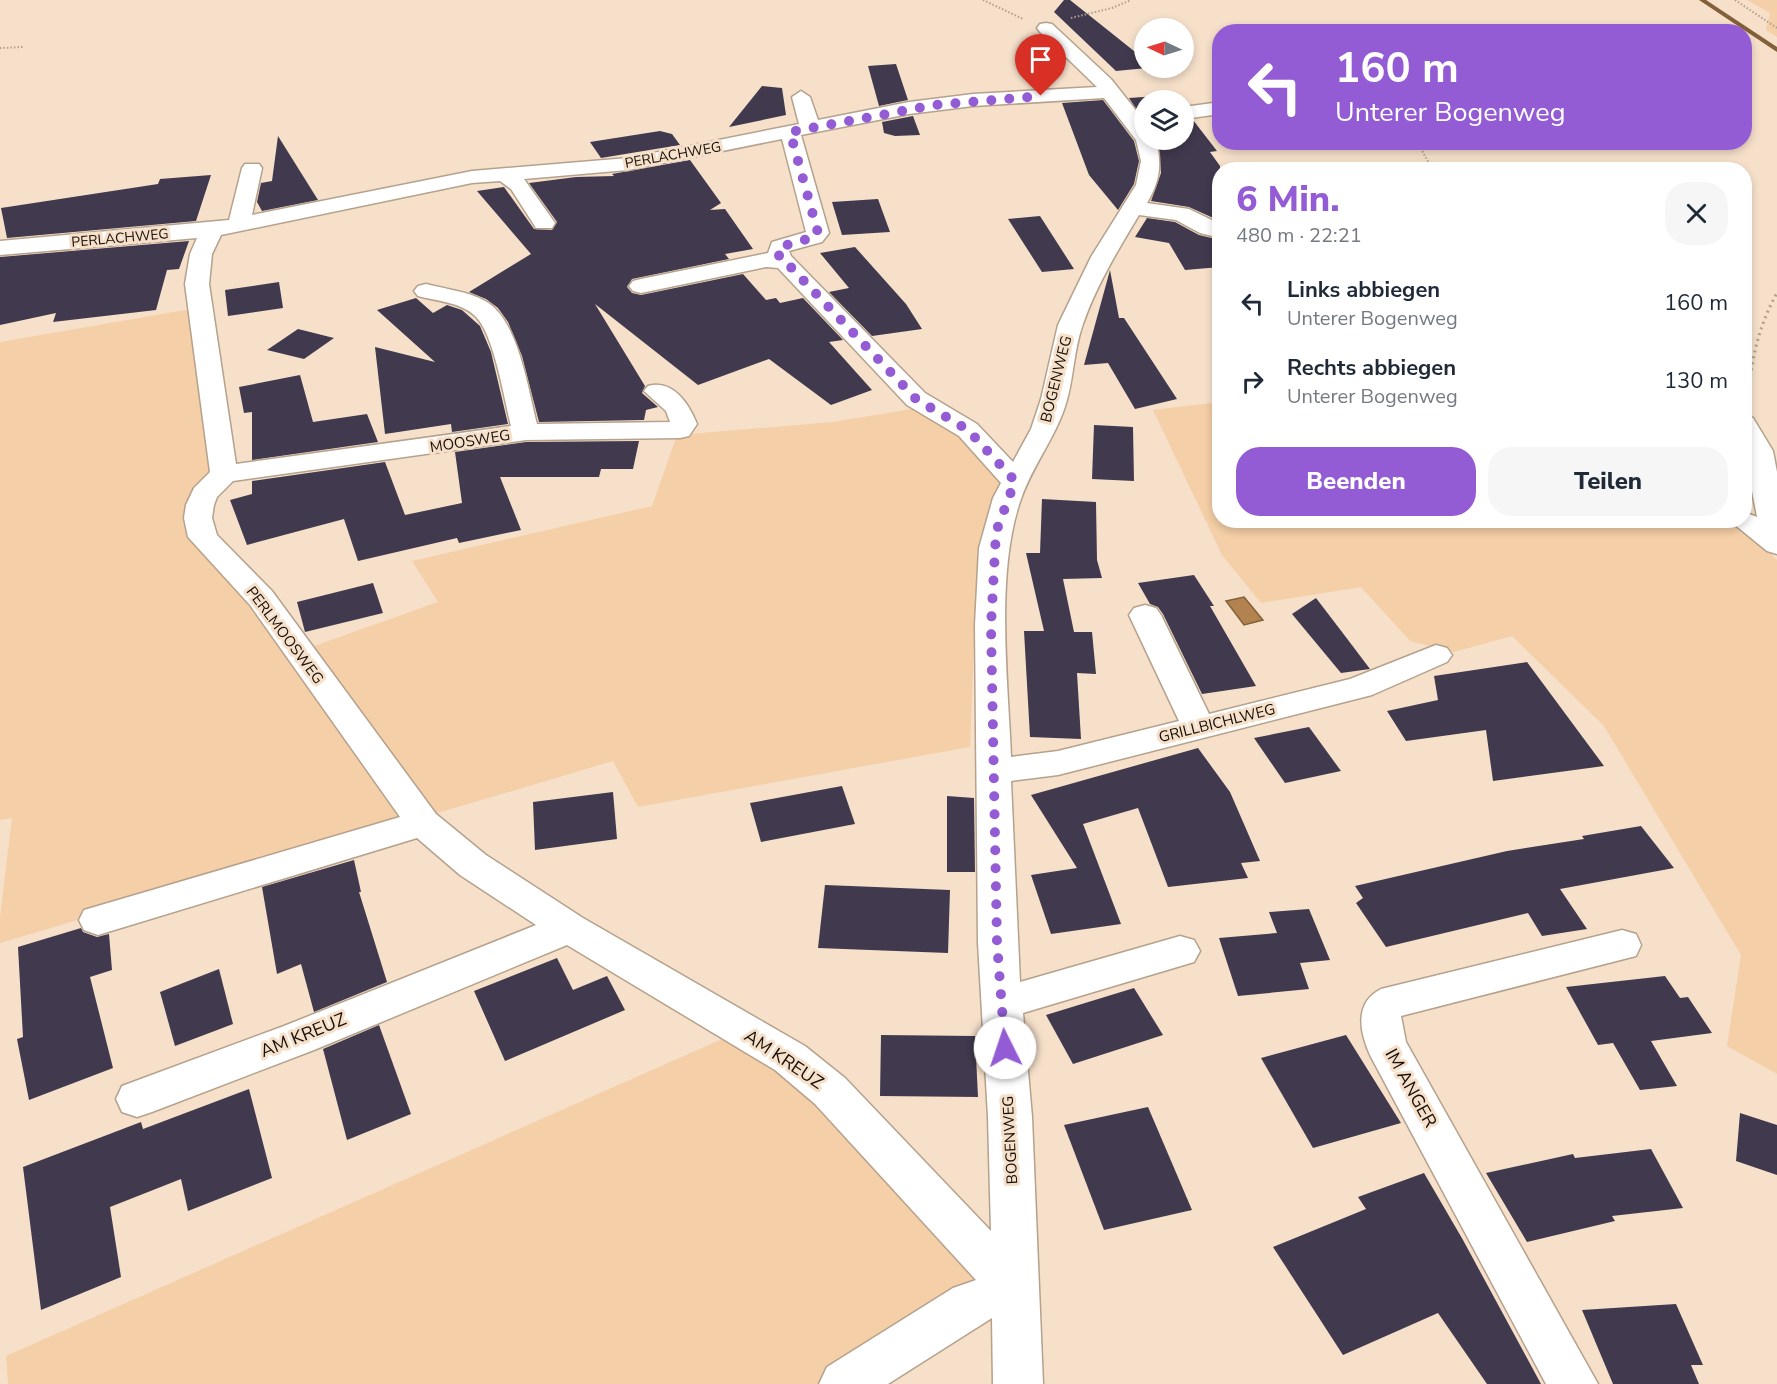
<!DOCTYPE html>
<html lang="de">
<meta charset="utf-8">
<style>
body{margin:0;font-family:"Nunito Sans",sans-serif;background:#f6f6f7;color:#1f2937;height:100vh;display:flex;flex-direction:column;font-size:22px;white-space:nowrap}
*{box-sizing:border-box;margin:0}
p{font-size:20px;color:#747a83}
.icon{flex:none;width:33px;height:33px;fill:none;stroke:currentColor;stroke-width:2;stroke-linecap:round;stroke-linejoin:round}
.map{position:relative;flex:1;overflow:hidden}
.drawer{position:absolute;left:1212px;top:162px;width:540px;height:366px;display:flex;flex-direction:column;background:#fff;border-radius:24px;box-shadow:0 3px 9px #0003}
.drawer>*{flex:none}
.banner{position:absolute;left:1212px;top:24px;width:540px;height:126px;border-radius:24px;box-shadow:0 3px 9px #0003;background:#935cd5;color:#fff;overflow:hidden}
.needle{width:39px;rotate:274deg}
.tools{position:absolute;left:1134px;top:18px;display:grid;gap:12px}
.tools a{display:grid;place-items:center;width:60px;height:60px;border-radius:50%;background:#fff;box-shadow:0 3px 9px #0003;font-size:30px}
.pin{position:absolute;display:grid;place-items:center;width:51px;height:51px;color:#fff;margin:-62px -26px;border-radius:50% 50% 50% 0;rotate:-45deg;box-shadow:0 0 6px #0007}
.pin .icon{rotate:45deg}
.me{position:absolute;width:66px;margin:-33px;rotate:356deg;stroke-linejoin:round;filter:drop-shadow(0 0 4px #0008)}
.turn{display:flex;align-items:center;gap:21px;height:126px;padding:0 24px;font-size:27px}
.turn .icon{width:78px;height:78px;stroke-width:2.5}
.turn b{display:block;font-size:42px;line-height:51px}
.round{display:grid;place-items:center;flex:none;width:63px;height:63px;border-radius:24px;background:#f6f6f7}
.summary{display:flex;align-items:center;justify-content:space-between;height:102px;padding:0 24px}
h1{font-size:36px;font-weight:800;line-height:45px;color:#935cd5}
.action{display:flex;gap:12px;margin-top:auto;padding:12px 24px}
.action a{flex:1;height:69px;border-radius:24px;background:#935cd5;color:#fff;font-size:24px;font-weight:800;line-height:69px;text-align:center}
.action a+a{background:#f6f6f7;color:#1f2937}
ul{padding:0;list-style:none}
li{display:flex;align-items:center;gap:18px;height:78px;padding:0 24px}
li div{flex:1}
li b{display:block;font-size:22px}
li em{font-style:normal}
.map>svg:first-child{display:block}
.green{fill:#f4cfa7}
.water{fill:#b2834e;stroke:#836039;stroke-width:1.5}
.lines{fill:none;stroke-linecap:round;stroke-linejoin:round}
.stream{fill:#836039;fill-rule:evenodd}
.building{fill:#41394e}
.minor-casing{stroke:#b5a18c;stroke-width:3}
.path-far1{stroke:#b1a08e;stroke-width:2;stroke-dasharray:1.5 2;stroke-linecap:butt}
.path{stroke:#b1a08e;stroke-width:3;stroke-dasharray:2 4;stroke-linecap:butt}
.minor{fill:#fff;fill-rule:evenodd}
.route{stroke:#935cd5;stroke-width:10;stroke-dasharray:0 18}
.labels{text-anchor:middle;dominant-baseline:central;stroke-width:6;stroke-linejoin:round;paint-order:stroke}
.far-street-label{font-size:14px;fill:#160f08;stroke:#f6e0ca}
.street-label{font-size:15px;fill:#160f08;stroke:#f6e0ca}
.near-street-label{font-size:18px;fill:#160f08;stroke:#f6e0ca}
</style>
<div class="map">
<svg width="1777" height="1384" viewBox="0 0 1777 1384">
<rect width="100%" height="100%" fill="#f6e0ca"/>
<!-- green -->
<g class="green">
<polygon points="1747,0 1777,0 1777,37 1766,30 1770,13"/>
<polygon points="191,309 212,468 190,500 192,542 248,598 286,656 438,602 412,561 652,506 677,435 833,422 918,408 960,431 1001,484 978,544 970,747 638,807 613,761 0,943 0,917 12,818 0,820 0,342"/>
<polygon points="1217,396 1219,396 1220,520 1737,521 1777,560 1777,1074 1727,1046 1741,955 1604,726 1512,636 1454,652 1410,641 1361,587 1261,603 1222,555 1153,410 1219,402"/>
<polygon points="729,1036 816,1090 976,1282 818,1384 8,1384 6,1356"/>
</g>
<!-- water -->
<polygon class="water" points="1244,597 1263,620 1244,625 1226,601"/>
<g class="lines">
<!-- stream -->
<polygon class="stream" points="1699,0 1706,0 1777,47 1777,52"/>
</g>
<!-- building -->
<g class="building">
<polygon points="1064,0 1070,0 1144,59 1144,68 1147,68 1116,71 1054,12"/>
<polygon points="896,64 908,100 879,106 868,66"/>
<polygon points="762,86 782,88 786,115 729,127"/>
<polygon points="1173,95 1177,100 1144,100 1144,121 1129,98"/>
<polygon points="1103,100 1134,141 1139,161 1134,184 1118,210 1089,175 1062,103"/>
<polygon points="913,116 920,135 895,136 884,133 882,122"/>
<polygon points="1193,120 1217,151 1210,152 1220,166 1220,221 1189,207 1151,201 1161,173 1158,140 1184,140 1184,121"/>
<polygon points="660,131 672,134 680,145 601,158 590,142"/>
<polygon points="278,136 318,200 262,211 257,202 261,183 272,181"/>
<polygon points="690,160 721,203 710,210 725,209 753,249 725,254 729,259 632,279 627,287 632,293 641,295 743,274 766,300 776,298 780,303 803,298 843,340 829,342 872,390 831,405 769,359 698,385 595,304 645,386 642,393 658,407 646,410 644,420 539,422 522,356 508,322 498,308 486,299 469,292 531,254 477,191 504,187 534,229 552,230 557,222 529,183 576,177 614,176 612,174"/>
<polygon points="211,175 196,221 7,238 1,208 158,184 160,179"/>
<polygon points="878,199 890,232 842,235 832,202"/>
<polygon points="1040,216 1074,269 1042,272 1008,219"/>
<polygon points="1147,218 1175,222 1199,235 1220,240 1220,267 1185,270 1169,243 1135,237"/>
<polygon points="189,241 179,269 167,270 156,310 53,322 56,313 0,325 0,257"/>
<polygon points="855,247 906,304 922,329 872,336 829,292 849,288 820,253"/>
<polygon points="1110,270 1119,318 1124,318 1177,399 1135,409 1108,363 1084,365"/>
<polygon points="279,282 283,308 228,316 225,290"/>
<polygon points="416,298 433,313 447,305 462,310 480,326 491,352 508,424 452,432 451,424 385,434 375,347 435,362 377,310"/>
<polygon points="298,329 334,338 304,359 267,350"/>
<polygon points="300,375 313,422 367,414 378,442 252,460 252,412 244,413 239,387"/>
<polygon points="1094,425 1133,427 1134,481 1092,479"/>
<polygon points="639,441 633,469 601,469 599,477 500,477 521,530 459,543 457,538 358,561 344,519 247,545 230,500 252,494 252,481 385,462 405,515 462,503 455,452 526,442"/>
<polygon points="1042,499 1096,502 1097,560 1102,578 1063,579 1074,632 1092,632 1096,674 1077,673 1081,739 1030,737 1024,631 1044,631 1026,553 1040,553"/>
<polygon points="1194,575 1214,606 1210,606 1256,686 1202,694 1163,614 1158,607 1150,604 1138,583"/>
<polygon points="373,583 383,613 305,632 297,602"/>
<polygon points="1316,598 1342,632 1370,669 1341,673 1292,614"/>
<polygon points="1527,662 1604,766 1493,781 1486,730 1406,741 1387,711 1438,700 1434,676"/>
<polygon points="1309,727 1341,771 1285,783 1254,738"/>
<polygon points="1198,748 1230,792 1260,861 1241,863 1248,878 1168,887 1138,808 1083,824 1121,924 1051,934 1031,875 1077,868 1031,795"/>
<polygon points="842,786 855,824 761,842 750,803"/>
<polygon points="613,792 617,839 535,850 533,802"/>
<polygon points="947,796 974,798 975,872 947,872"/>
<polygon points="1641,826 1674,868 1560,889 1587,929 1542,936 1528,913 1386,947 1356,903 1363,898 1355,886 1507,851 1584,839 1582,836"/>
<polygon points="354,860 361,892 359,892 387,982 314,1012 301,964 277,974 262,887"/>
<polygon points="825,885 950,890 948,953 818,948"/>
<polygon points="1309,909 1330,960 1300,963 1309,989 1238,996 1219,938 1277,933 1269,912"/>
<polygon points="81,928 83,932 97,937 109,934 112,970 90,977 113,1068 29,1100 17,1039 23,1037 18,947"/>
<polygon points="557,958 573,990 607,976 625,1010 505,1061 474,991"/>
<polygon points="219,969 233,1024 175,1046 160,992"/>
<polygon points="1665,976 1680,998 1688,997 1712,1033 1651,1041 1677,1086 1640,1090 1613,1043 1598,1045 1566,987"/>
<polygon points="1134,988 1163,1035 1073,1064 1046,1015"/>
<polygon points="379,1025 411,1114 347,1140 323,1049"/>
<polygon points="881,1035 975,1036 978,1097 880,1096"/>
<polygon points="1346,1035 1401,1123 1313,1148 1261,1058"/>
<polygon points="249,1089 272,1178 188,1211 181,1179 110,1207 121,1277 41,1310 23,1167 141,1122 143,1129"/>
<polygon points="1148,1107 1192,1210 1104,1230 1064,1125"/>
<polygon points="1740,1113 1777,1125 1777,1175 1736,1161"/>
<polygon points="1651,1149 1683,1208 1612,1216 1615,1221 1527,1242 1486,1173 1573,1154 1575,1158"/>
<polygon points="1424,1173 1463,1240 1541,1384 1487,1384 1438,1313 1343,1355 1273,1247 1366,1209 1358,1197"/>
<polygon points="1676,1304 1703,1365 1691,1365 1699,1384 1613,1384 1582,1310"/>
</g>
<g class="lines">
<!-- minor casing -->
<g class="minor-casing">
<g id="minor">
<path d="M1046,23l6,1 59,55 31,39 2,22h12c6,25 4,41 -9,63l42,6 31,15v14l-20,-5 -24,-13 -37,-5c-21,35 -43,71 -56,109 -9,24 -9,51 -16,76 -10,36 -34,64 -46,99 -26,73 -13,180 -10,258l47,-6 121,-30 -50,-106 5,-7 11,-3 11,3 5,7 48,99 141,-35 86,-34 11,3 5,7 -5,7 -75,33 -314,80 -47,6 9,201 160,-46 14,4 6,11 -6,11 -171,51 9,104 11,267h-50l-1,-66 -104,66h-69l8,-17 126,-79 23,-8 -161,-176 -40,-34 -208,-125 -253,105 -162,62 -15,5 -15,-5 -6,-13 6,-13 162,-60 252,-101 -76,-50 -43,-37 -319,97 -14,-5 -5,-10 5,-10 316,-93 -150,-212 -62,-68 -4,-19 2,-13 8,-17 16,-16 -25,-188 5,-30 7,-16 -197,17v-14l229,-21 13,-52 3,-4h14l3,4 -10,47 220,-44 156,-13 171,-34 -7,-27 9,-6 9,6 8,23 91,-18 64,-8 124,-7 -57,-55 -3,-4 3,-4zM1104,98l32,42 5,21 -5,24 -45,72 -33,68 -17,74 -10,30 -18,33 -36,-38 -52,-31 -134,-137 -2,-5 33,-9 7,-9 -28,-98 108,-21 64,-8zM782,139l24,93 -34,10 -4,11 -127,26 -8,2 -4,5 4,5 8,2 125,-26 12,1 129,137 52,31 42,47 -8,15 -14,50 -4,77 3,318 10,174 3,114 -146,-153 -40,-32 -222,-128 -97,-63 -50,-41 -164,-223 -55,-56 -5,-17 2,-13 3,-8 16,-16 293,-41 154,-2 9,-2 8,-12c-8,-20 -24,-45 -49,-38l-4,5 22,20 4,11 -133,2c-9,-34 -19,-106 -52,-123 -18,-10 -40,-12 -59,-17l-8,2 -4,5 4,5c18,5 43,6 57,20 19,17 29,83 36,110l-275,38 -27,-180 3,-30 9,-19 251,-52 28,-2 11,8 25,39h16l3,-5 -31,-44 104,-9z"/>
<polygon points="1220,102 1220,114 1184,119 1184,107"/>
<polygon points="1744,416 1753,418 1773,451 1777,472 1777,554 1767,551 1729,520 1744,520 1744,512 1757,517 1744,449"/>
<path d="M1622,930l14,4 5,11 -5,11 -235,60 5,26 192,342h-52l-175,-327c-11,-23 -18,-54 10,-68z"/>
</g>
</g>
<!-- path-far1 -->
<g class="path-far1">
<polyline points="983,0 1023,19"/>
<polyline points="1735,0 1777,28"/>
<polyline points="1071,18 1112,8 1131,0"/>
<polyline points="0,48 23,47"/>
<polyline points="1417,142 1433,170"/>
</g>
<!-- path -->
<path class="path" d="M1748,400c3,-39 10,-73 29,-107"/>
<!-- minor -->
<use href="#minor" class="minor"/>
</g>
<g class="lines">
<!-- route -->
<polyline class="route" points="1005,1048 997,943 991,626 996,532 1015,481 968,430 916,399 785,261 781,260 777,251 780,247 814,237 818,233 790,132 935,105 1041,96"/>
</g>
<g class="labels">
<!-- far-street labels -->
<g class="far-street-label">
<text transform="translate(673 155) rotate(-10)">PERLACHWEG</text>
<text transform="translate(120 238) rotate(-5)">PERLACHWEG</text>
</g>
<!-- street labels -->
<g class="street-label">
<text transform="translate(1056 379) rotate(-76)">BOGENWEG</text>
<text transform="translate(470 441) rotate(-9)">MOOSWEG</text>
<text transform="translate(285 635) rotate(53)">PERLMOOSWEG</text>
<text transform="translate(1217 723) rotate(-14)">GRILLBICHLWEG</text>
<text transform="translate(1010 1140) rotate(-93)">BOGENWEG</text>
</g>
<!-- near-street labels -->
<g class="near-street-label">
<text transform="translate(303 1035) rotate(-22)">AM KREUZ</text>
<text transform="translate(784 1059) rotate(34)">AM KREUZ</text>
<text transform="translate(1411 1088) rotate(61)">IM ANGER</text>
</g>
</g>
</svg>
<div class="tools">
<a><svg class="needle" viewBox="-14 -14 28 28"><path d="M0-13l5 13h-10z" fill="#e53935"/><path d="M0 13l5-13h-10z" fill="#747a83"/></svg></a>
<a><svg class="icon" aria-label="layers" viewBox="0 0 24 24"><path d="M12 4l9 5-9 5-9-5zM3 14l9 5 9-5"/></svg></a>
</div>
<div class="pin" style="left:1041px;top:96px;background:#d93025"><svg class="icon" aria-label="arrive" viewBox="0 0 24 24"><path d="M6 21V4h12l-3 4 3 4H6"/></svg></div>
<svg class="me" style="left:1005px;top:1048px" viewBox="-20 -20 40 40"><circle r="19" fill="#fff"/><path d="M0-13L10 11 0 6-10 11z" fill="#935cd5"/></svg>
<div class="banner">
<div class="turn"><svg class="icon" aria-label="left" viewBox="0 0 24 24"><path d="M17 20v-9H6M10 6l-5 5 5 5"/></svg><div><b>160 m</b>Unterer Bogenweg</div></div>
</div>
<section class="drawer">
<div class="summary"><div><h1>6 Min.</h1><p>480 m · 22:21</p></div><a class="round"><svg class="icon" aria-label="close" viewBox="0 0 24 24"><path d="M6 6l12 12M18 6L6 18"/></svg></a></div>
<ul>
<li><svg class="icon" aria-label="left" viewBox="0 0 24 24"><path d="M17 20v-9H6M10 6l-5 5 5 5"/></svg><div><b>Links abbiegen</b><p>Unterer Bogenweg</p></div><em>160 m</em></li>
<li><svg class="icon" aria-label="right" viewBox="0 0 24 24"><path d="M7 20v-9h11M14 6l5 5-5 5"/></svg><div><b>Rechts abbiegen</b><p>Unterer Bogenweg</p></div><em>130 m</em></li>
</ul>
<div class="action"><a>Beenden</a><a>Teilen</a></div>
</section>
</div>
